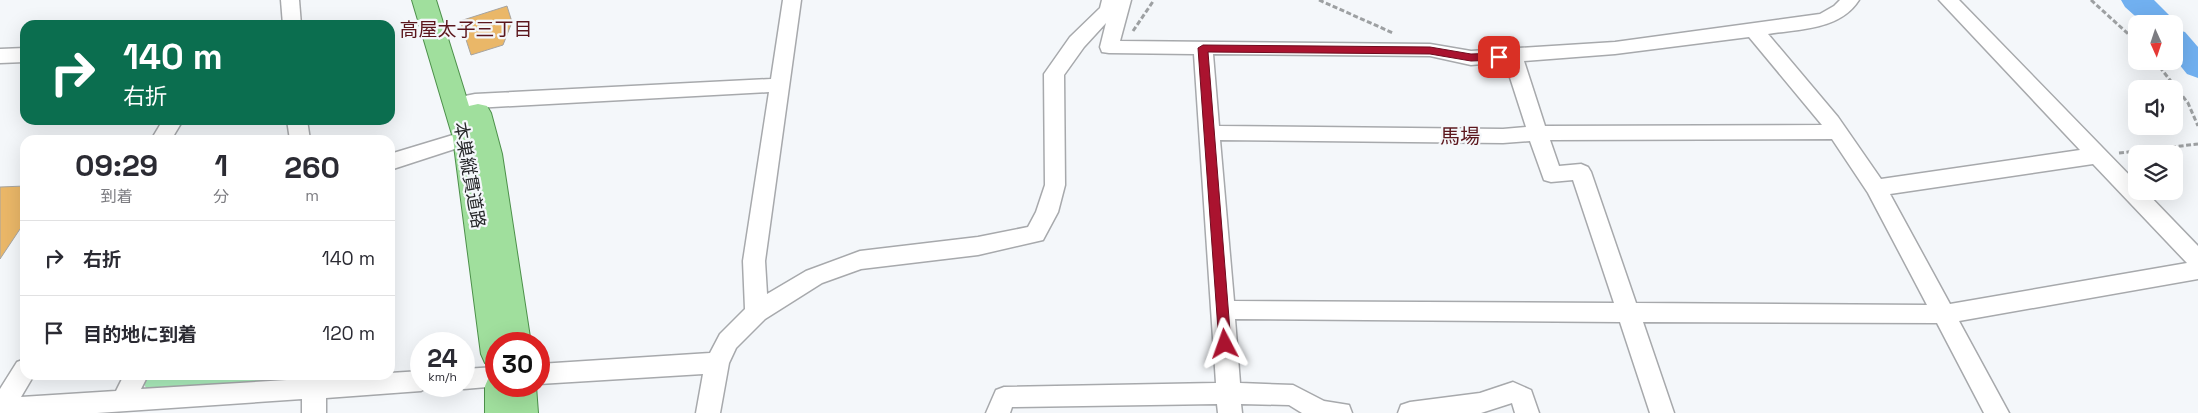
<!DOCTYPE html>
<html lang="ja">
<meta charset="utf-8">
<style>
body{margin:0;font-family:"Space Grotesk","Noto Sans JP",sans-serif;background:#f7f7f7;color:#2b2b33;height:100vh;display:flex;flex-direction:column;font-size:19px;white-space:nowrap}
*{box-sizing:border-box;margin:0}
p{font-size:16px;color:#7c7c81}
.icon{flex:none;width:28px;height:28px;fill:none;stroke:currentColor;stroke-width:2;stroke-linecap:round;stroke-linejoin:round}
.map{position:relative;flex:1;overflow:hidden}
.panel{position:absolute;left:20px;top:135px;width:375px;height:245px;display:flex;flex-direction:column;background:#fff;border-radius:15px;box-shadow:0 5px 20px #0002}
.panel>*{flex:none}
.top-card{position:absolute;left:20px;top:20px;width:375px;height:105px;border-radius:15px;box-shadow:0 5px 20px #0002;background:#0b6e4f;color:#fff;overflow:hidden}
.needle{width:32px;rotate:177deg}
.fabs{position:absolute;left:2128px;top:15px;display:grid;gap:10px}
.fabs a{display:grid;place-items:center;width:55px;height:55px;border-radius:10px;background:#fff;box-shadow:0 5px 20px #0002;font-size:25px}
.speed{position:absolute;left:410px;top:332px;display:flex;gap:10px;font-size:25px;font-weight:700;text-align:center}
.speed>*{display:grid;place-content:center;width:65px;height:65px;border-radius:50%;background:#fff;box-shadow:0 5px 20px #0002;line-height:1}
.speed small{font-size:12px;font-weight:400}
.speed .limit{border:8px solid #d22;background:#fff;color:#111}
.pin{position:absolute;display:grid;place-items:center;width:42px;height:42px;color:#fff;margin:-21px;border-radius:10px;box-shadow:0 2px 8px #0006}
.me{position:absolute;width:55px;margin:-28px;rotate:356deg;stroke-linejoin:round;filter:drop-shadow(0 0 4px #0008)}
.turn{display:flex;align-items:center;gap:18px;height:105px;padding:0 20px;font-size:22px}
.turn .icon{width:65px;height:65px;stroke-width:2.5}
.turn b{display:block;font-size:35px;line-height:42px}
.eta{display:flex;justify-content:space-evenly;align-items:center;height:85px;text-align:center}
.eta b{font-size:30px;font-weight:700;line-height:35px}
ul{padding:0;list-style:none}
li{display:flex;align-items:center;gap:15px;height:75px;padding:0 20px;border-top:1px solid #e1e1e2}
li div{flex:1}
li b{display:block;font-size:19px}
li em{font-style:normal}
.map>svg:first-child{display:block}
.green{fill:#aaecbb}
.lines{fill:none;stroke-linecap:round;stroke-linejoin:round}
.river{fill:#71b0f0;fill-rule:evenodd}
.building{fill:#eab768;stroke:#a6a4a1}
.street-casing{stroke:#a7a9ac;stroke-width:3}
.primary-casing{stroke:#4c904a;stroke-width:2}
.path{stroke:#9da0a2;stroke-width:3;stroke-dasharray:5 2.5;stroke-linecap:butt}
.street{fill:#fff;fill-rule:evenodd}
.primary{fill:#a0df9d;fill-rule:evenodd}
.route{fill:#aa132f;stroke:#6e0c1f}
.labels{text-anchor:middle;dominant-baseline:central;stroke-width:4.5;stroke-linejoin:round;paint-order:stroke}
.street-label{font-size:18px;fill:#262729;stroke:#f4f7fa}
.neighbourhood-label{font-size:19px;fill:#5b161c;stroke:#f4f7fa}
.quarter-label{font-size:20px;fill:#5b161c;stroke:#f4f7fa}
</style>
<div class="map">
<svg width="2198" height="413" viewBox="0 0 2198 413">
<rect width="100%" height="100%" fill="#f4f7fa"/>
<!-- green -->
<polygon class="green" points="143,375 296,375 287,380 147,389 141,380"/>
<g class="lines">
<!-- river -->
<g class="river">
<polygon points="2121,0 2154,0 2171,17 2176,24 2174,27 2174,24 2144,24 2125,7"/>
<polygon points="2174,29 2185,32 2198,47 2198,78 2187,74 2174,58"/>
</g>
</g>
<!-- building -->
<g class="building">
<polygon points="507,6 512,22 503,45 471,55 460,21"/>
<polygon points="25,186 25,229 20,229 0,259 0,187"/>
</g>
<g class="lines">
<!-- street casing -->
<g class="street-casing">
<g id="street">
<polygon points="281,0 299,0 301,25 283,25"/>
<path d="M783,0h18l-36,261 2,33 39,-23 54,-20 118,-14 50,-10 8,-15 9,-27 -1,-111 26,-37 30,-29 2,-8h29l-11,41 310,3 41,7 144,-9 205,-28 14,-8 6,-6h19c-19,30 -60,29 -91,34l70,83 43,62 199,-29 -141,-150h20l177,182v9h9l53,55v33l-239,42 50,92h-25l-47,-90 -294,-1 31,91h-24l-30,-91 -385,-3 5,64 53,2 31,16 25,4 3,8h-50l-13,-8 -48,-1 1,9h-24l-1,-9 -205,3 -2,6h-24l10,-23 8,-3 212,-4 -22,-329 -85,-1 -7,-1 -2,-5 6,-24 -22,24 -20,28 1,110 -7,27 -15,28 -65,15 -117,14 -39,14 -57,36 -29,29 -7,15 -9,50h-24l7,-39 -164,10v-20l171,-11 10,-19 25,-25 -2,-48 26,-169 -294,16 -18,3 -7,-2 -3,-5 3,-5 25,-5 296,-15zM1749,37l73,88 -277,1 -21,-65 91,-7zM1213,54l217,2 41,9 34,-3 21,65 -23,2 -284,-3zM1832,139l36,54 59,112 -291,-2 -45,-131 -3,-5 -7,-3 -22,2 -9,-26zM1220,140l283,3 27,-2 14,39 7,2 22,-2 41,123 -380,-2zM2093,164l94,99 -237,41 -60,-110z"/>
<polygon points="25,48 25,62 0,63 0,49"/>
<polygon points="163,120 183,120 171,140 151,140"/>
<polygon points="287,120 307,120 310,140 290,140"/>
<polygon points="466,131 473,133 476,138 473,143 390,170 390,154"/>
<polygon points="25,359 25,375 34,375 21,397 116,391 124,375 148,375 141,389 303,379 304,375 326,375 327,377 390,375 390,373 421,371 421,386 430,386 421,391 326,398 326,413 302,413 302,399 97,413 0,413 0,389 17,362"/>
<polygon points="496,367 496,386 499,386 464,389 456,386 464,386 464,369"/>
<polygon points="1513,382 1531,390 1539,413 1515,413 1512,403 1481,413 1398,413 1401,405 1410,402 1480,393"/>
</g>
</g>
<!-- primary casing -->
<g class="primary-casing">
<g id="primary">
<polygon points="412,0 436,0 469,106 478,104 487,106 491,113 502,154 531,344 496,344 496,367 485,363 481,354 453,138"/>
<polygon points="496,374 496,386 536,386 538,413 485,413 485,386 489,377"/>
</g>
</g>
<!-- path -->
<g class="path">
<polyline points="1319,0 1393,33"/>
<polyline points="2091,0 2136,41"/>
<polyline points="1133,31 1154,0"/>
<polyline points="2155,61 2188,103 2198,126"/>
<polyline points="2119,153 2198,144"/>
<polyline points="155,376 172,375"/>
</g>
<!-- street -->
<use href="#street" class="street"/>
<!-- primary -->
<use href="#primary" class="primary"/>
</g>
<!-- route -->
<polygon class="route" points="1203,45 1430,47 1471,54 1499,53 1504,57 1499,60 1471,61 1430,54 1208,52 1231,344 1230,347 1221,347 1219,344 1198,48"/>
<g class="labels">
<!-- street labels -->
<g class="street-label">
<text transform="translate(470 175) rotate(80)">本巣縦貫道路</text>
</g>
<!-- neighbourhood labels -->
<g class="neighbourhood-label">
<text x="466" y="29">高屋太子三丁目</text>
</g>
<!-- quarter labels -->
<g class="quarter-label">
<text x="1460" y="136">馬場</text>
</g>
</g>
</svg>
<div class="fabs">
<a><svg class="needle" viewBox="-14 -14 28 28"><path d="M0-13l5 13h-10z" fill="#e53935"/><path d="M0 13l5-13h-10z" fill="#7c7c81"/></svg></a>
<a><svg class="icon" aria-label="sound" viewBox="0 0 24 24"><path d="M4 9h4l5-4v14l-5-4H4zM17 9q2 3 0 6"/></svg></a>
<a><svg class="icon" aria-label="layers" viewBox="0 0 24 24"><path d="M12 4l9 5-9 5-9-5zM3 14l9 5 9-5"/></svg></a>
</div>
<div class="speed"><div>24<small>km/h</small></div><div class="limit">30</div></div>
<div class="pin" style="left:1499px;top:57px;background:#d93025"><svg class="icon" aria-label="arrive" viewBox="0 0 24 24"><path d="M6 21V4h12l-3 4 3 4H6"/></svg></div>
<svg class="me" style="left:1225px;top:344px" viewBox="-20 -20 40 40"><path d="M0-17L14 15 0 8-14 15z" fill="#aa132f" stroke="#fff" stroke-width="4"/></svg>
<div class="top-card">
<div class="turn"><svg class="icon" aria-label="right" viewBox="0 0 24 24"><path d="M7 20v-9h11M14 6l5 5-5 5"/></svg><div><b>140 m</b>右折</div></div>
</div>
<section class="panel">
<div class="eta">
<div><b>09:29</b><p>到着</p></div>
<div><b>1</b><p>分</p></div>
<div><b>260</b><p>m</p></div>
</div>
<ul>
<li><svg class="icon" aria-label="right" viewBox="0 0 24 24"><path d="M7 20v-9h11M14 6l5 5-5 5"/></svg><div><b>右折</b></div><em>140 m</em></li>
<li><svg class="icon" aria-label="arrive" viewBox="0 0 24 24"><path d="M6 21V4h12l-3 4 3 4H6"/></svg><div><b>目的地に到着</b></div><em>120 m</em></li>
</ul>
</section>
</div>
